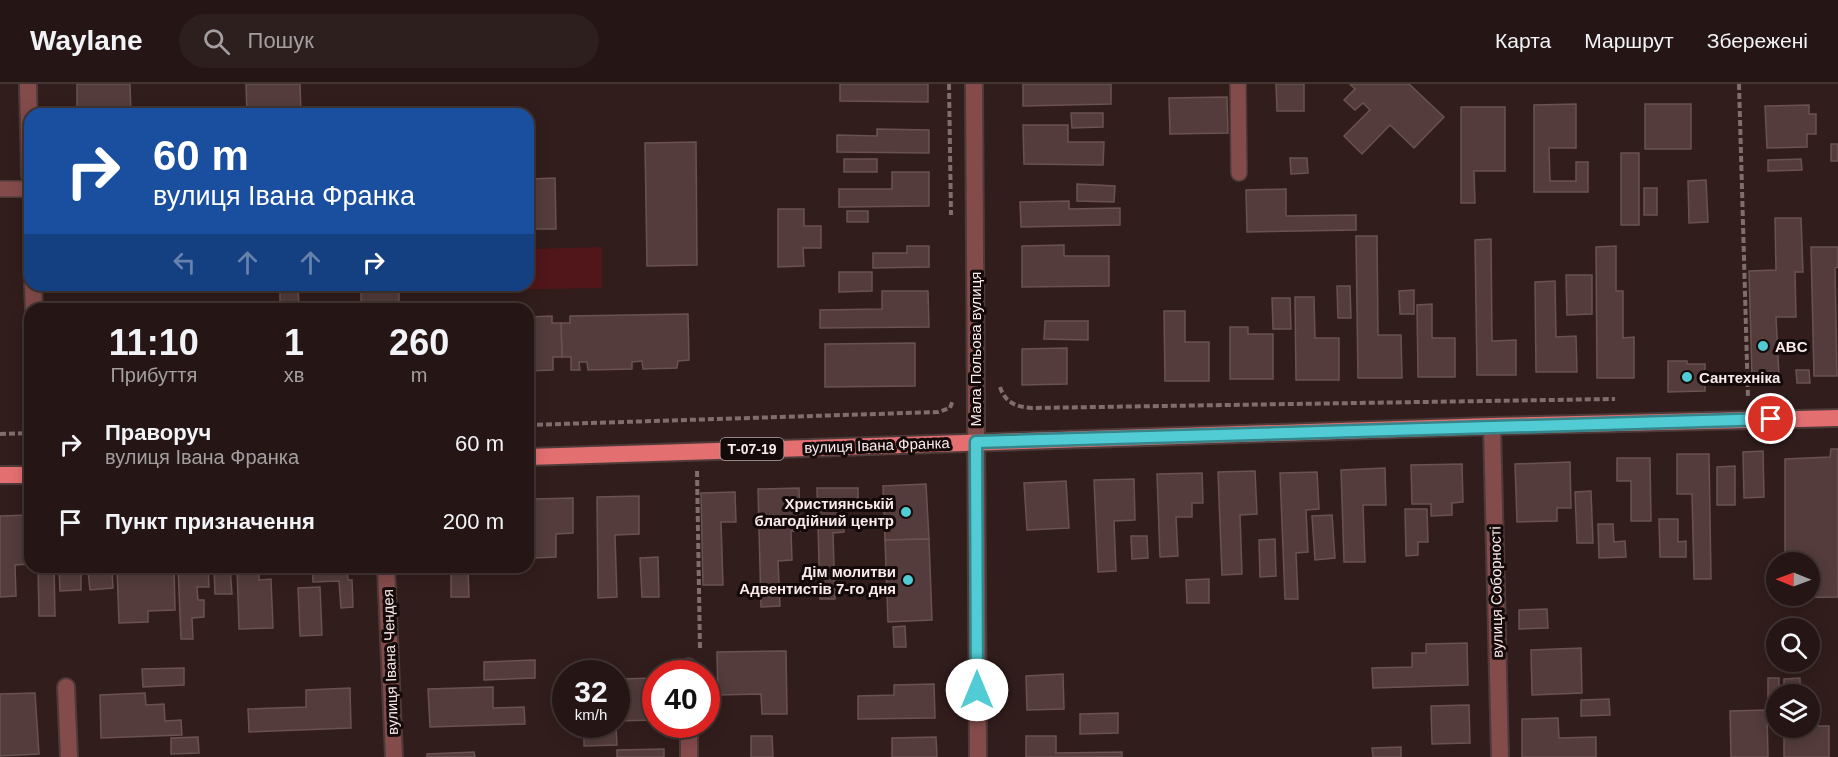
<!DOCTYPE html>
<html lang="uk">
<meta charset="utf-8">
<style>
body{margin:0;font-family:Helvetica,sans-serif;background:#2d1f1e;color:#f1f3f6;height:100vh;display:flex;flex-direction:column;font-size:22px;white-space:nowrap}
*{box-sizing:border-box;margin:0}
p{font-size:20px;color:#a39fa0}
.icon{flex:none;width:33px;height:33px;fill:none;stroke:currentColor;stroke-width:2;stroke-linecap:round;stroke-linejoin:round}
.map{position:relative;flex:1;overflow:hidden}
.sheet{position:absolute;left:24px;top:219px;width:510px;height:270px;display:flex;flex-direction:column;background:#251615;border-radius:18px;box-shadow:0 3px 15px #0003,0 0 0 2px #423534}
.sheet>*{flex:none}
.top-card{position:absolute;left:24px;top:24px;width:510px;height:183px;border-radius:18px;box-shadow:0 3px 15px #0003,0 0 0 2px #423534;background:#1a4fa0;color:#fff;overflow:hidden}
.needle{width:39px;rotate:271deg}
.fabs{position:absolute;left:1766px;top:468px;display:grid;gap:12px}
.fabs a{display:grid;place-items:center;width:54px;height:54px;border-radius:50%;background:#251615;box-shadow:0 3px 15px #0003,0 0 0 2px #423534;font-size:30px}
.speed{position:absolute;left:552px;top:576px;display:flex;gap:12px;font-size:30px;font-weight:700;text-align:center}
.speed>*{display:grid;place-content:center;width:78px;height:78px;border-radius:50%;background:#251615;box-shadow:0 3px 15px #0003,0 0 0 2px #423534;line-height:1}
.speed small{font-size:15px;font-weight:400}
.speed .limit{border:9px solid #d22;background:#fff;color:#111}
.pin{position:absolute;display:grid;place-items:center;width:51px;height:51px;color:#fff;margin:-26px;border:3px solid #fff;border-radius:50%;box-shadow:0 2px 6px #0007}
.me{position:absolute;width:66px;margin:-33px;rotate:0deg;stroke-linejoin:round;filter:drop-shadow(0 0 4px #0008)}
.turn{display:flex;align-items:center;gap:21px;height:126px;padding:0 30px;font-size:27px}
.turn .icon{width:78px;height:78px;stroke-width:2.5}
.turn b{display:block;font-size:42px;line-height:51px}
.lanes{display:flex;align-items:center;height:57px;padding:0 30px;background:#0003;justify-content:center;gap:30px;direction:ltr}
.lanes .off{opacity:.35}
.eta{display:flex;justify-content:space-evenly;align-items:center;height:102px;text-align:center}
.eta b{font-size:36px;font-weight:700;line-height:42px}
ul{padding:0;list-style:none}
li{display:flex;align-items:center;gap:18px;height:78px;padding:0 30px}
li div{flex:1}
li b{display:block;font-size:22px}
li em{font-style:normal}
header{display:flex;align-items:center;gap:36px;box-sizing:border-box;height:84px;padding:0 30px;background:#251615;border-bottom:2px solid #423534}
header strong{font-size:28px}
nav{display:flex;gap:33px;margin-inline-start:auto;font-size:21px}
.search{width:420px;height:54px;background:#2d1f1e;display:flex;align-items:center;gap:15px;box-sizing:border-box;padding:0 21px;border-radius:33px;color:#a39fa0;font-size:22px}
.map>svg:first-child{display:block}
.green{fill:#511619}
.building{fill:#533c3b;stroke:#6a5251;stroke-width:1.5}
.lines{fill:none;stroke-linecap:round;stroke-linejoin:round}
.service-casing{stroke:#4d3a39;stroke-width:18}
.minor-casing{stroke:#4d3a39;stroke-width:20}
.tertiary-casing{stroke:#4d3a39;stroke-width:20}
.primary-casing{stroke:#4d3a39;stroke-width:20}
.path{stroke:#806e6d;stroke-width:4;stroke-dasharray:6 3;stroke-linecap:butt}
.service{stroke:#844b4b;stroke-width:15}
.minor{stroke:#844b4b;stroke-width:16}
.tertiary{stroke:#844b4b;stroke-width:16}
.primary{stroke:#e36f71;stroke-width:16}
.route-casing{stroke:#35858a;stroke-width:15}
.route{stroke:#51ccd4;stroke-width:10}
.poi-dot{fill:#51ccd4;stroke:#130a09;stroke-width:2}
.labels{text-anchor:middle;dominant-baseline:central;stroke-width:6;stroke-linejoin:round;paint-order:stroke}
.shield{fill:#130a09;stroke:#b5a7a6;stroke-width:1.5}
.shield-label{font-size:14px;font-weight:bold;fill:#faeaea}
.poi-label{font-size:15px;font-weight:bold;fill:#faeaea;stroke:#130a09;text-anchor:start}
.street-label{font-size:15px;fill:#faeaea;stroke:#130a09}
</style>
<header>
<strong>Waylane</strong>
<div class="search"><svg class="icon" aria-label="search" viewBox="0 0 24 24"><circle cx="10" cy="10" r="6"/><path d="M15 15l6 6"/></svg>Пошук</div>
<nav><a>Карта</a><a>Маршрут</a><a>Збережені</a></nav>
</header>
<div class="map">
<svg width="1838" height="673" viewBox="0 0 1838 673">
<rect width="100%" height="100%" fill="#311d1c"/>
<!-- green -->
<polygon class="green" points="602,163 602,204 434,207 434,201 528,201 528,165"/>
<!-- building -->
<g class="building">
<polygon points="77,0 130,0 131,30 77,30"/>
<polygon points="246,0 300,0 301,30 247,30"/>
<polygon points="840,0 928,0 928,18 840,17"/>
<polygon points="1023,0 1111,0 1111,20 1023,22"/>
<polygon points="1276,0 1304,0 1304,27 1277,27"/>
<polygon points="1350,0 1409,0 1444,33 1414,64 1390,41 1362,70 1344,52 1370,26 1363,19 1355,26 1344,16 1355,5"/>
<polygon points="1227,13 1228,49 1170,50 1169,14"/>
<polygon points="1576,20 1576,64 1549,64 1550,97 1576,97 1576,78 1588,78 1588,108 1534,108 1534,21"/>
<rect x="1645" y="20" width="46" height="45"/>
<polygon points="1809,21 1809,30 1816,30 1816,50 1807,50 1807,63 1767,64 1765,22"/>
<polygon points="1461,23 1505,23 1505,87 1474,87 1475,119 1461,119"/>
<polygon points="1071,29 1103,29 1103,43 1072,44"/>
<polygon points="1023,41 1068,41 1068,58 1104,58 1103,81 1024,80"/>
<polygon points="877,45 929,46 929,69 837,68 837,51 877,52"/>
<polygon points="696,58 697,181 647,182 645,59"/>
<rect x="1831" y="60" width="7" height="17"/>
<rect x="1621" y="69" width="18" height="72"/>
<polygon points="1290,74 1307,74 1308,89 1291,90"/>
<rect x="844" y="75" width="33" height="13"/>
<polygon points="1801,75 1802,86 1768,87 1768,76"/>
<polygon points="892,88 929,88 929,122 839,123 839,105 892,105"/>
<polygon points="555,94 556,145 528,145 528,95"/>
<polygon points="1706,96 1708,138 1689,139 1688,97"/>
<polygon points="1077,100 1115,102 1114,118 1077,117"/>
<rect x="1644" y="104" width="13" height="27"/>
<polygon points="1286,105 1286,132 1356,131 1356,146 1247,148 1246,106"/>
<polygon points="1069,117 1069,125 1120,124 1120,141 1021,143 1020,118"/>
<polygon points="778,125 804,125 804,142 821,142 821,164 803,164 804,182 778,183"/>
<rect x="847" y="127" width="21" height="11"/>
<polygon points="1775,134 1801,134 1803,188 1795,188 1796,233 1776,233 1779,292 1752,293 1749,187 1776,186"/>
<polygon points="1356,152 1377,152 1378,251 1401,251 1402,294 1358,294"/>
<polygon points="1491,155 1492,257 1516,256 1516,291 1477,291 1475,156"/>
<polygon points="1064,161 1064,172 1109,172 1109,202 1022,203 1022,162"/>
<polygon points="907,162 929,162 929,183 873,184 873,169 907,169"/>
<polygon points="1616,162 1616,207 1623,207 1623,254 1634,253 1634,294 1597,294 1596,163"/>
<polygon points="1811,163 1838,163 1838,183 1835,184 1837,292 1814,292"/>
<polygon points="839,188 872,188 872,207 839,208"/>
<polygon points="1566,191 1592,191 1592,230 1567,231"/>
<polygon points="1555,197 1556,253 1576,252 1577,288 1536,288 1535,198"/>
<rect x="72" y="201" width="37" height="4"/>
<polygon points="280,201 298,201 299,225 280,225"/>
<polygon points="361,201 399,201 399,225 355,225 355,221 361,221"/>
<polygon points="1337,202 1350,202 1351,234 1338,234"/>
<polygon points="1414,206 1414,230 1400,230 1399,207"/>
<polygon points="882,207 928,207 929,243 820,244 820,226 882,225"/>
<polygon points="1295,213 1314,213 1315,254 1339,254 1339,296 1296,296"/>
<polygon points="1272,214 1290,214 1291,245 1273,245"/>
<polygon points="1432,220 1432,254 1455,254 1455,293 1418,293 1417,221"/>
<polygon points="1164,227 1185,227 1185,258 1209,258 1209,297 1165,297"/>
<polygon points="688,230 689,276 678,277 677,284 643,285 642,277 632,278 632,285 588,286 587,278 579,278 580,286 571,286 571,273 562,273 561,239 570,239 570,232"/>
<polygon points="552,232 552,239 561,239 562,273 553,273 553,286 528,287 528,233"/>
<polygon points="1045,237 1088,237 1088,256 1044,255"/>
<polygon points="1230,243 1248,243 1248,250 1273,250 1273,295 1230,295"/>
<polygon points="915,259 915,302 825,303 825,260"/>
<polygon points="1067,264 1067,300 1022,301 1022,265"/>
<polygon points="1668,277 1687,277 1687,280 1705,280 1705,307 1668,308"/>
<polygon points="1796,286 1809,286 1810,299 1797,299"/>
<polygon points="1831,365 1838,365 1838,513 1785,514 1785,512 1809,512 1809,478 1785,478 1785,375 1830,373"/>
<polygon points="1763,367 1764,413 1744,414 1743,368"/>
<polygon points="1677,370 1709,370 1711,495 1694,495 1692,410 1677,410"/>
<polygon points="1617,374 1650,374 1651,437 1631,437 1631,397 1617,397"/>
<polygon points="1570,378 1571,424 1557,424 1557,437 1517,438 1515,380"/>
<polygon points="1462,380 1463,418 1452,419 1452,431 1431,432 1431,420 1412,420 1411,381"/>
<polygon points="1735,382 1735,421 1717,421 1717,383"/>
<polygon points="1385,384 1386,421 1363,421 1365,478 1344,478 1341,386"/>
<polygon points="1255,387 1257,430 1240,431 1242,490 1222,491 1218,388"/>
<polygon points="1317,388 1319,425 1306,426 1308,468 1296,469 1298,515 1285,515 1280,389"/>
<polygon points="1202,389 1203,419 1192,419 1192,433 1176,433 1178,472 1160,473 1157,390"/>
<polygon points="1134,395 1135,436 1114,437 1116,487 1098,488 1094,396"/>
<polygon points="1066,397 1069,444 1027,446 1024,399"/>
<polygon points="926,400 929,455 885,456 883,402"/>
<polygon points="799,404 800,447 791,447 792,476 778,477 780,522 761,523 758,405"/>
<polygon points="817,404 858,404 858,424 843,424 844,448 833,449 835,515 820,515"/>
<polygon points="1591,407 1593,459 1577,459 1575,408"/>
<polygon points="735,408 736,438 721,438 723,501 703,501 701,409"/>
<polygon points="639,412 639,450 615,451 617,513 598,514 597,413"/>
<polygon points="573,414 573,449 556,450 556,473 535,474 534,415"/>
<polygon points="1405,425 1427,425 1428,458 1418,458 1418,471 1406,472"/>
<polygon points="30,431 30,480 15,481 16,512 0,513 0,432"/>
<polygon points="1332,431 1335,474 1315,476 1312,432"/>
<polygon points="1659,435 1678,435 1678,458 1686,457 1686,473 1660,473"/>
<polygon points="1598,440 1613,440 1614,458 1625,457 1626,473 1599,474"/>
<polygon points="1131,452 1147,452 1148,474 1132,475"/>
<polygon points="929,455 932,536 888,538 885,456"/>
<polygon points="1275,455 1276,492 1260,493 1259,456"/>
<polygon points="658,473 659,513 642,513 640,474"/>
<polygon points="38,483 54,483 55,532 39,532"/>
<polygon points="59,483 81,483 81,506 60,507"/>
<polygon points="117,483 148,483 148,486 174,484 175,526 148,527 148,538 119,539"/>
<polygon points="178,483 208,483 209,503 197,503 198,516 204,516 204,533 192,534 193,555 181,555"/>
<polygon points="214,483 230,483 232,510 215,510"/>
<polygon points="237,483 259,483 259,496 271,495 273,544 239,545"/>
<polygon points="312,483 347,483 348,496 352,496 353,523 341,524 339,497 313,498"/>
<polygon points="451,483 468,483 469,513 451,513"/>
<polygon points="112,486 113,504 90,506 88,487"/>
<polygon points="1209,495 1209,519 1187,519 1186,496"/>
<polygon points="320,503 322,551 300,552 298,504"/>
<polygon points="1547,525 1548,544 1519,545 1519,526"/>
<polygon points="905,542 906,563 894,563 893,543"/>
<polygon points="1467,559 1468,601 1373,604 1372,584 1412,583 1412,569 1426,569 1426,560"/>
<polygon points="1581,564 1582,609 1532,611 1531,566"/>
<polygon points="786,567 787,630 762,630 761,610 718,611 717,568"/>
<polygon points="535,576 535,594 484,596 484,578"/>
<polygon points="184,584 184,601 143,603 142,585"/>
<polygon points="1063,590 1064,625 1027,626 1026,592"/>
<polygon points="656,594 656,636 616,637 617,595"/>
<polygon points="1768,594 1779,594 1779,610 1776,610 1776,618 1768,618"/>
<polygon points="1800,594 1800,607 1805,608 1805,610 1784,610 1784,595"/>
<polygon points="934,600 935,634 858,635 858,612 894,611 894,601"/>
<polygon points="493,603 493,624 524,623 525,640 430,643 428,605"/>
<polygon points="350,604 351,644 249,648 248,625 306,623 306,606"/>
<polygon points="35,609 39,670 0,672 0,610"/>
<polygon points="145,609 146,621 164,620 165,637 181,636 182,651 101,654 100,611"/>
<polygon points="1609,615 1610,631 1581,632 1581,616"/>
<polygon points="1469,621 1470,659 1432,660 1431,622"/>
<polygon points="1767,626 1768,673 1731,673 1730,627"/>
<polygon points="1118,629 1118,649 1080,650 1080,630"/>
<polygon points="1558,634 1559,654 1596,653 1596,673 1522,673 1522,635"/>
<polygon points="1809,642 1829,642 1829,673 1784,673 1784,644 1809,644"/>
<polygon points="616,644 617,661 584,662 584,645"/>
<polygon points="751,652 772,652 773,673 751,673"/>
<polygon points="1026,652 1056,652 1056,669 1122,668 1122,673 1026,673"/>
<polygon points="198,653 199,669 171,670 171,654"/>
<polygon points="936,653 937,673 892,673 892,654"/>
<polygon points="1401,663 1401,673 1373,673 1372,664"/>
<polygon points="664,665 664,673 617,673 617,666"/>
<polygon points="474,668 475,673 427,673 427,670"/>
</g>
<g class="lines">
<!-- service casing -->
<g class="service-casing">
<g id="service">
<polyline points="1238,0 1239,89"/>
<polyline points="0,105 30,105"/>
</g>
</g>
<!-- minor casing -->
<g class="minor-casing">
<g id="minor">
<polyline points="28,0 30,91"/>
<polyline points="33,201 34,225"/>
<polyline points="1492,342 1500,673"/>
<polyline points="386,483 394,673"/>
<polyline points="688,583 688,590"/>
<polyline points="66,603 69,673"/>
<polyline points="689,640 689,673"/>
</g>
</g>
<!-- tertiary casing -->
<g class="tertiary-casing">
<polyline id="tertiary" points="974,0 978,673"/>
</g>
<!-- primary casing -->
<g class="primary-casing">
<g id="primary">
<polyline points="528,373 1492,342 1838,334"/>
<polyline points="0,391 30,391"/>
</g>
</g>
<!-- path -->
<g class="path">
<polyline points="949,0 951,131"/>
<polyline points="1739,0 1748,314"/>
<path d="M1000,303c5,16 17,20 32,21l583,-9"/>
<polyline points="528,341 938,328 950,324 953,316"/>
<polyline points="0,350 30,349"/>
<polyline points="697,387 700,566"/>
</g>
<!-- service -->
<use href="#service" class="service"/>
<!-- minor -->
<use href="#minor" class="minor"/>
<!-- tertiary -->
<use href="#tertiary" class="tertiary"/>
<!-- primary -->
<use href="#primary" class="primary"/>
</g>
<g class="lines">
<!-- route casing -->
<g class="route-casing">
<polyline id="route" points="977,606 976,358 1771,335"/>
</g>
<!-- route -->
<use href="#route" class="route"/>
</g>
<!-- markers -->
<g class="poi-dot">
<circle cx="1763" cy="262" r="6"/>
<circle cx="1687" cy="293" r="6"/>
<circle cx="906" cy="428" r="6"/>
<circle cx="908" cy="496" r="6"/>
</g>
<g class="labels">
<!-- shield labels -->
<rect class="shield" x="720.5" y="354" width="63" height="22" rx="4.5"/>
<g class="shield-label">
<text x="752" y="365">Т-07-19</text>
</g>
<!-- poi labels -->
<g class="poi-label">
<text x="1775" y="262">ABC</text>
<text x="1699" y="293">Сантехніка</text>
<text x="894" y="419" text-anchor="end">Християнській<tspan x="894" dy="17">благодійний центр</tspan></text>
<text x="896" y="487" text-anchor="end">Дім молитви<tspan x="896" dy="17">Адвентистів 7-го дня</tspan></text>
</g>
<!-- street labels -->
<g class="street-label">
<text transform="translate(975 265) rotate(-90)">Мала Польова вулиця</text>
<text transform="translate(877 361) rotate(-2)">вулиця Івана Франка</text>
<text transform="translate(1496 508) rotate(-91)">вулиця Соборності</text>
<text transform="translate(390 578) rotate(-92)">вулиця Івана Чендея</text>
</g>
</g>
</svg>
<div class="fabs">
<a><svg class="needle" viewBox="-14 -14 28 28"><path d="M0-13l5 13h-10z" fill="#e53935"/><path d="M0 13l5-13h-10z" fill="#a39fa0"/></svg></a>
<a><svg class="icon" aria-label="search" viewBox="0 0 24 24"><circle cx="10" cy="10" r="6"/><path d="M15 15l6 6"/></svg></a>
<a><svg class="icon" aria-label="layers" viewBox="0 0 24 24"><path d="M12 4l9 5-9 5-9-5zM3 14l9 5 9-5"/></svg></a>
</div>
<div class="speed"><div>32<small>km/h</small></div><div class="limit">40</div></div>
<div class="pin" style="left:1771px;top:335px;background:#d93025"><svg class="icon" aria-label="arrive" viewBox="0 0 24 24"><path d="M6 21V4h12l-3 4 3 4H6"/></svg></div>
<svg class="me" style="left:977px;top:606px" viewBox="-20 -20 40 40"><circle r="19" fill="#fff"/><path d="M0-13L10 11 0 6-10 11z" fill="#51ccd4"/></svg>
<div class="top-card">
<div class="turn"><svg class="icon" aria-label="right" viewBox="0 0 24 24"><path d="M7 20v-9h11M14 6l5 5-5 5"/></svg><div><b>60 m</b>вулиця Івана Франка</div></div>
<div class="lanes"><svg class="icon off" aria-label="left" viewBox="0 0 24 24"><path d="M17 20v-9H6M10 6l-5 5 5 5"/></svg><svg class="icon off" aria-label="ahead" viewBox="0 0 24 24"><path d="M12 20V5M6 11l6-6 6 6"/></svg><svg class="icon off" aria-label="ahead" viewBox="0 0 24 24"><path d="M12 20V5M6 11l6-6 6 6"/></svg><svg class="icon" aria-label="right" viewBox="0 0 24 24"><path d="M7 20v-9h11M14 6l5 5-5 5"/></svg></div>
</div>
<section class="sheet">
<div class="eta">
<div><b>11:10</b><p>Прибуття</p></div>
<div><b>1</b><p>хв</p></div>
<div><b>260</b><p>m</p></div>
</div>
<ul>
<li><svg class="icon" aria-label="right" viewBox="0 0 24 24"><path d="M7 20v-9h11M14 6l5 5-5 5"/></svg><div><b>Праворуч</b><p>вулиця Івана Франка</p></div><em>60 m</em></li>
<li><svg class="icon" aria-label="arrive" viewBox="0 0 24 24"><path d="M6 21V4h12l-3 4 3 4H6"/></svg><div><b>Пункт призначення</b></div><em>200 m</em></li>
</ul>
</section>
</div>
